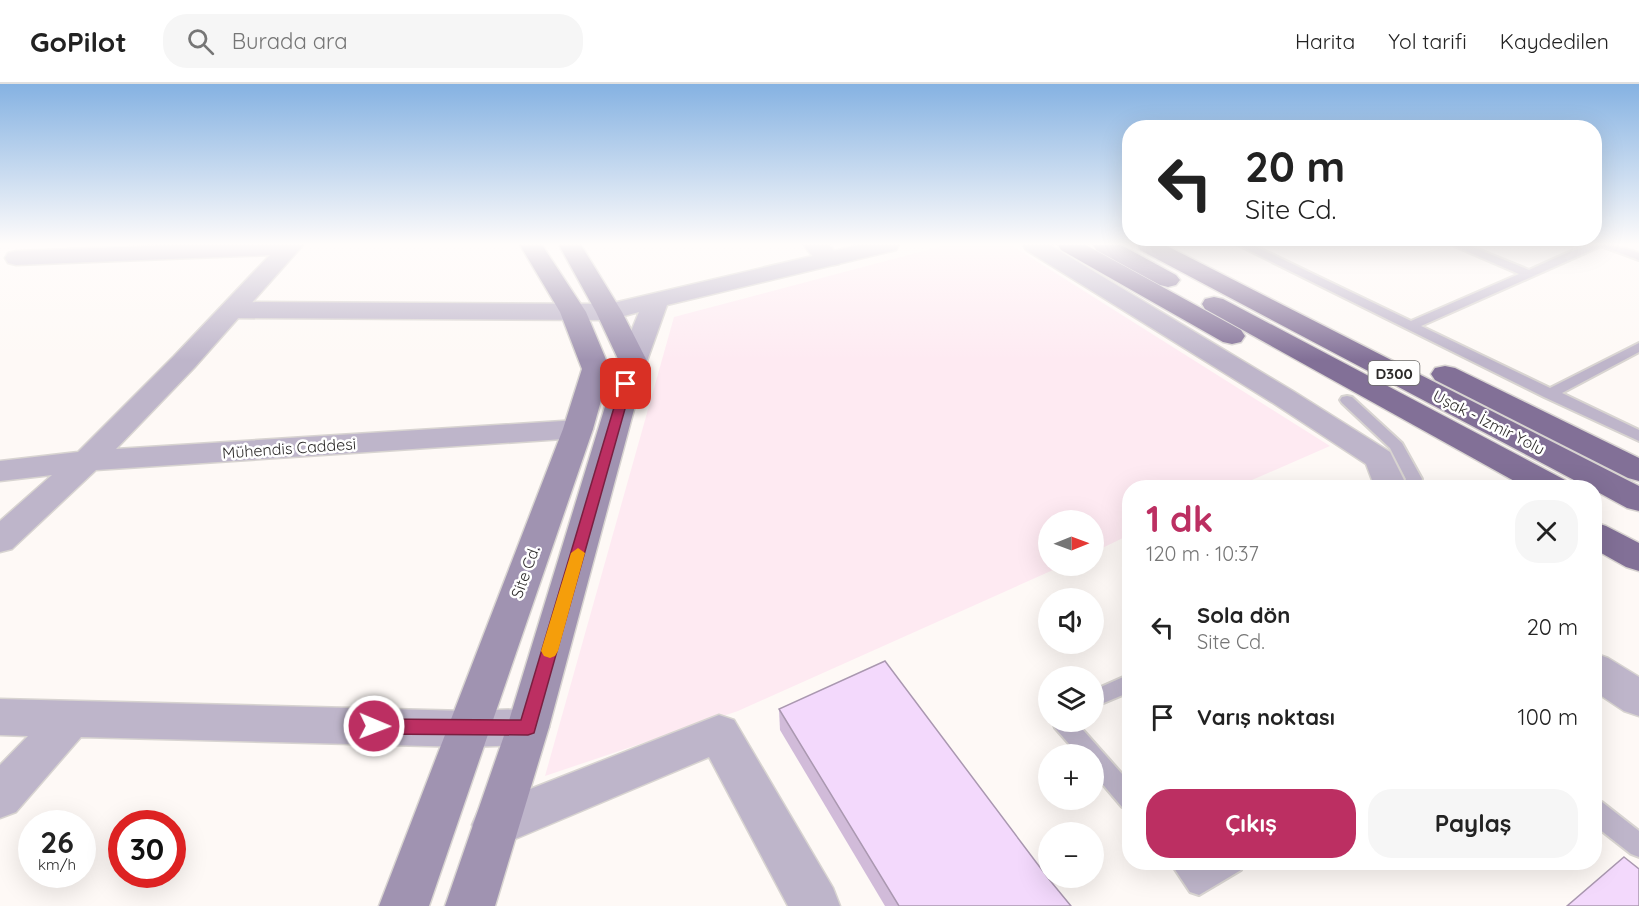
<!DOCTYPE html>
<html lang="tr">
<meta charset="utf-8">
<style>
body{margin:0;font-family:Quicksand,sans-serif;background:#f6f6f6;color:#222;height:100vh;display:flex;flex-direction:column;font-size:22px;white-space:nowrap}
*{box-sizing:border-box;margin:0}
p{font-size:20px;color:#767676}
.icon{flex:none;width:33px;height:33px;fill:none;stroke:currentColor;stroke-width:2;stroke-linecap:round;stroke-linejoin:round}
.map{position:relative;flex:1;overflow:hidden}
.details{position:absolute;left:1122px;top:396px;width:480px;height:390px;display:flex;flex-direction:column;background:#fff;border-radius:24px;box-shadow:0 6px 24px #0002}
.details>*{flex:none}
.guide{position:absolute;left:1122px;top:36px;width:480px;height:126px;border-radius:24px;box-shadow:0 6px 24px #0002;background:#fff;color:#222;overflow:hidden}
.needle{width:39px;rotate:89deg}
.fabs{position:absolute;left:1038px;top:426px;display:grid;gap:12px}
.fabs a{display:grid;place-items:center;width:66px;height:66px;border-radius:50%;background:#fff;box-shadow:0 6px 24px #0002;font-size:30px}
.speed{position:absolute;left:18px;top:726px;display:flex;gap:12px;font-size:30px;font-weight:700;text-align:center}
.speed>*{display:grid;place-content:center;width:78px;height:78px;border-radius:50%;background:#fff;box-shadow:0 6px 24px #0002;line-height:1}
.speed small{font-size:15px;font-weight:400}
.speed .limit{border:9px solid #d22;background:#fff;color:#111}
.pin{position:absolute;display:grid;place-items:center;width:51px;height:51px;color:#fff;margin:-26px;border-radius:12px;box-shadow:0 3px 9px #0006}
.me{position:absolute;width:66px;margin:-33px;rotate:91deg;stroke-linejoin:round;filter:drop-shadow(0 0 4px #0008)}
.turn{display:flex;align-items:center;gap:21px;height:126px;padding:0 24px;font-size:27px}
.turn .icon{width:78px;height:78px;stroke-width:2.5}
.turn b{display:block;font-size:42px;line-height:51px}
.round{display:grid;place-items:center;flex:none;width:63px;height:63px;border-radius:24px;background:#f6f6f6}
.overview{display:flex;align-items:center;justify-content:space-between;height:102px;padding:0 24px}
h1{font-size:36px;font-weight:700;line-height:45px;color:#bc2f62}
.action{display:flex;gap:12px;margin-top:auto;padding:12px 24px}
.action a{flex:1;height:69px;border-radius:24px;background:#bc2f62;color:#fff;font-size:24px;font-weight:700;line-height:69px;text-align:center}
.action a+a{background:#f6f6f6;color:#222}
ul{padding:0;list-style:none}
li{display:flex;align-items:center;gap:18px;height:90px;padding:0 24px}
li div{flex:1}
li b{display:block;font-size:22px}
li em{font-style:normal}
header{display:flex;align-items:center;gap:36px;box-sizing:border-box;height:84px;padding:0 30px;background:#fff;border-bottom:2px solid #e0e0e0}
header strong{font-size:28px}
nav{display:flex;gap:33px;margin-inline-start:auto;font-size:21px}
.search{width:420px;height:54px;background:#f6f6f6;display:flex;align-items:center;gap:15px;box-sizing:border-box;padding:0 21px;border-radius:24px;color:#767676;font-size:22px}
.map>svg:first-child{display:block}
.commercial{fill:#feeaf2}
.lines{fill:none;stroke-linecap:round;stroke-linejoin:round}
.service-casing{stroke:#d8d4d1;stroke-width:4}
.minor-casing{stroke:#d8d4d1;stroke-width:3}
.tertiary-casing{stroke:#d8d4d1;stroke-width:3}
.secondary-casing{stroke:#d8d4d1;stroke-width:3}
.trunk-casing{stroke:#d8d4d1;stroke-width:3}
.service{fill:#beb5ca;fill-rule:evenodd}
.minor{fill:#beb5ca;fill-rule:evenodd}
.tertiary{fill:#beb5ca;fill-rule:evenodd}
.secondary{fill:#a093b1;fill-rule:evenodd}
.trunk{fill:#827097;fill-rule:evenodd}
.wall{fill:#d1bbd9}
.building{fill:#f3d9fc;stroke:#aa98b0;stroke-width:1.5}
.route{fill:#bc2f62;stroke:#7a1f40;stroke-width:1.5}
.slow{fill:#f59e0b}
.labels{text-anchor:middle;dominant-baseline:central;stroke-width:5;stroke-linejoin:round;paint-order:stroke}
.shield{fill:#fff;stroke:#6c6b6a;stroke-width:1.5}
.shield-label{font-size:15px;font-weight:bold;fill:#2d2b2a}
.street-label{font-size:16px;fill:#2d2b2a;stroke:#fff}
</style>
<header>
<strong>GoPilot</strong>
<div class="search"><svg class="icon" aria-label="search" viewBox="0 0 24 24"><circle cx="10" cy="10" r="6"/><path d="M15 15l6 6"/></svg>Burada ara</div>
<nav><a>Harita</a><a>Yol tarifi</a><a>Kaydedilen</a></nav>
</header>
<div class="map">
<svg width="1639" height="822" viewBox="0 0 1639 822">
<rect width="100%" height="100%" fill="#fef9f6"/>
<!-- commercial -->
<polygon class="commercial" points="946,161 1011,161 1330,362 1236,403 1130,404 1129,451 1094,468 1094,436 1048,436 1048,482 1062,482 738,627 545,692 674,233"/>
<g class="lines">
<!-- service casing -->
<g class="service-casing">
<g id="service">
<path d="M1238,161h15l158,76 108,-47 -67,-29h16l61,25c44,-19 61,-34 110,-17v7l-38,-14 -180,80 129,62 89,-45v9l-77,41 77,37v11l-95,-44z"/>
<polygon points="1347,312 1352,313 1402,359 1422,395 1418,404 1402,404 1406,395 1390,364 1342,319 1340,316 1342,313"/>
<polygon points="1470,399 1479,400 1481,404 1462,404"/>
<polygon points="1130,590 1130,608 1094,623 1094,606"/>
<polygon points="1053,638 1076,638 1130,699 1130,726 1122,723 1094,690 1094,670 1078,670 1055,644"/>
<polygon points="1594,715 1602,718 1639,747 1639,773 1631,770 1594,741"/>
<polygon points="1170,778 1198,778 1202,783 1209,778 1244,778 1241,786 1199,811 1190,808"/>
</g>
</g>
<!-- minor casing -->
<g class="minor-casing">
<g id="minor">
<polygon points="182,161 303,161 194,284 116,365 578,336 589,339 593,345 589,351 578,354 96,386 12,465 0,468 0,437 52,391 0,397 0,377 78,368 174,272 270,171 16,181 8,179 5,174 8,169 16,167"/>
<path d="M804,161h25l13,14 -3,5c-15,4 -27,-6 -35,-19z"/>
<polygon points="1023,161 1050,161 1293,307 1390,368 1408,404 1375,404 1366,380 1273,319 1026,166"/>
<polygon points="1594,569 1608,574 1639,593 1639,632 1624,627 1594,607"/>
<polygon points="0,615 467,627 528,625 543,630 549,643 543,656 528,661 467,663 81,653 16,728 0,734 0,681 28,652 0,651"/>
<polygon points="719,631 734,636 833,804 840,822 788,822 709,673 496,763 479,757 472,741 479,725"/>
</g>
</g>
<!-- tertiary casing -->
<g class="tertiary-casing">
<polygon id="tertiary" points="859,161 899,161 896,166 667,221 647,277 643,283 633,285 623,283 619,277 639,228 609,236 232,234 223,231 219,226 223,221 232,218 609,220"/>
</g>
<!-- secondary casing -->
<g class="secondary-casing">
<g id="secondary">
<polygon points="520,161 542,161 586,228 610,285 593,345 429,822 379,822 563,345 582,285 560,228"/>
<polygon points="559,161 581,161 622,228 647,277 549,643 495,822 445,822 507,643 619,277 596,228"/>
</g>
</g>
<!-- trunk casing -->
<g class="trunk-casing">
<g id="trunk">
<polygon points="1058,161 1086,161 1241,246 1245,252 1241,258 1232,260 1223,258 1061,166"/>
<polygon points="1093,161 1121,161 1176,191 1180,196 1176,201 1168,203 1160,201 1096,166"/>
<polygon points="1137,161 1165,161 1639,402 1639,427 1627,424 1594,406 1594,404 1589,404 1140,166"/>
<polygon points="1214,213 1223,215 1565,396 1569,404 1527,404 1205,225 1202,220 1205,215"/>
<polygon points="1445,282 1455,284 1639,374 1639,397 1628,394 1435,296 1431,290 1435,284"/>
<polygon points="1594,438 1606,442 1639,459 1639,487 1626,483 1594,465"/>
</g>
</g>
<!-- service -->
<use href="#service" class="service"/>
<!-- minor -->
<use href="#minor" class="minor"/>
<!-- tertiary -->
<use href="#tertiary" class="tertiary"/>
<!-- secondary -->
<use href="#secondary" class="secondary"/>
<!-- trunk -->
<use href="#trunk" class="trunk"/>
</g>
<!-- wall -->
<polygon class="wall" points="779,625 1071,822 885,822 780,646"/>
<!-- building -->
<g class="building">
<polygon points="885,577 1048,794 1071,822 899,822 779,625"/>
<polygon points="1624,773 1639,785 1639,822 1567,822"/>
</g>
<!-- sky -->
<linearGradient id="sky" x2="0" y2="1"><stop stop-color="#85b2e2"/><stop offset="0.58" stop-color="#fffcfb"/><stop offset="1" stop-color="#fffcfb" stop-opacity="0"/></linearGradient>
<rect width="1639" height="276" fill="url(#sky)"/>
<!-- route -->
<polygon class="route" points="626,297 632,300 534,649 528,651 374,650 368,648 365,642 368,637 374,635 521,636 621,300"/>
<!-- slow -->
<polygon class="slow" points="578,464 585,469 558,567 555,572 550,574 544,572 541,567 571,469"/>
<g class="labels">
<!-- shield labels -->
<rect class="shield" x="1368.5" y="277" width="51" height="24" rx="4.5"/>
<g class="shield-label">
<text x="1394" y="289">D300</text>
</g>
<!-- street labels -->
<g class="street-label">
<text transform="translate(1489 338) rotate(27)">Uşak - İzmir Yolu</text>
<text transform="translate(289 364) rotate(-4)">Mühendis Caddesi</text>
<text transform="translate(525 488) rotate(-70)">Site Cd.</text>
</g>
</g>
</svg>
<div class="fabs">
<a><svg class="needle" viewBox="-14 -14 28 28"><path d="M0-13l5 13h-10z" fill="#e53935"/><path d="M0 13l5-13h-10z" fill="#767676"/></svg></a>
<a><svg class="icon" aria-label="sound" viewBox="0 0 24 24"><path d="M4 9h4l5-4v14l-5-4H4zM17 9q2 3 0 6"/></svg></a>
<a><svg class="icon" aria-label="layers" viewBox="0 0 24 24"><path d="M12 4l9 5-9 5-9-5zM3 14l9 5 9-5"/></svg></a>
<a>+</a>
<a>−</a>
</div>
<div class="speed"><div>26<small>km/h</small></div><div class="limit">30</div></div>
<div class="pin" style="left:626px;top:300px;background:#d93025"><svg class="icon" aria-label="arrive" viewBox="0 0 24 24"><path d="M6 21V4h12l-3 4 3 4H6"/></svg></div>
<svg class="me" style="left:374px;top:642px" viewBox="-20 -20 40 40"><circle r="17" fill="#bc2f62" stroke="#fff" stroke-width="3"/><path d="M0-11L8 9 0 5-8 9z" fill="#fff"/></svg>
<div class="guide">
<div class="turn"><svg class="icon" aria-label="left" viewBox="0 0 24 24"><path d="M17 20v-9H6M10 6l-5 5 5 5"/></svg><div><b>20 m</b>Site Cd.</div></div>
</div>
<section class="details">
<div class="overview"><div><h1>1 dk</h1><p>120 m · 10:37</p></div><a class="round"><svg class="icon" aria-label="close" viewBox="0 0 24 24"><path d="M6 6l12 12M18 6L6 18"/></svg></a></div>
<ul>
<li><svg class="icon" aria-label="left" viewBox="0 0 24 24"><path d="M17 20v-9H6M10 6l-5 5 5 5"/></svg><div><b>Sola dön</b><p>Site Cd.</p></div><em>20 m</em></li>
<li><svg class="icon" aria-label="arrive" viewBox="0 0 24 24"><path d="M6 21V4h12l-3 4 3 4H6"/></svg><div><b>Varış noktası</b></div><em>100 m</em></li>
</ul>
<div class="action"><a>Çıkış</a><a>Paylaş</a></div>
</section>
</div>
